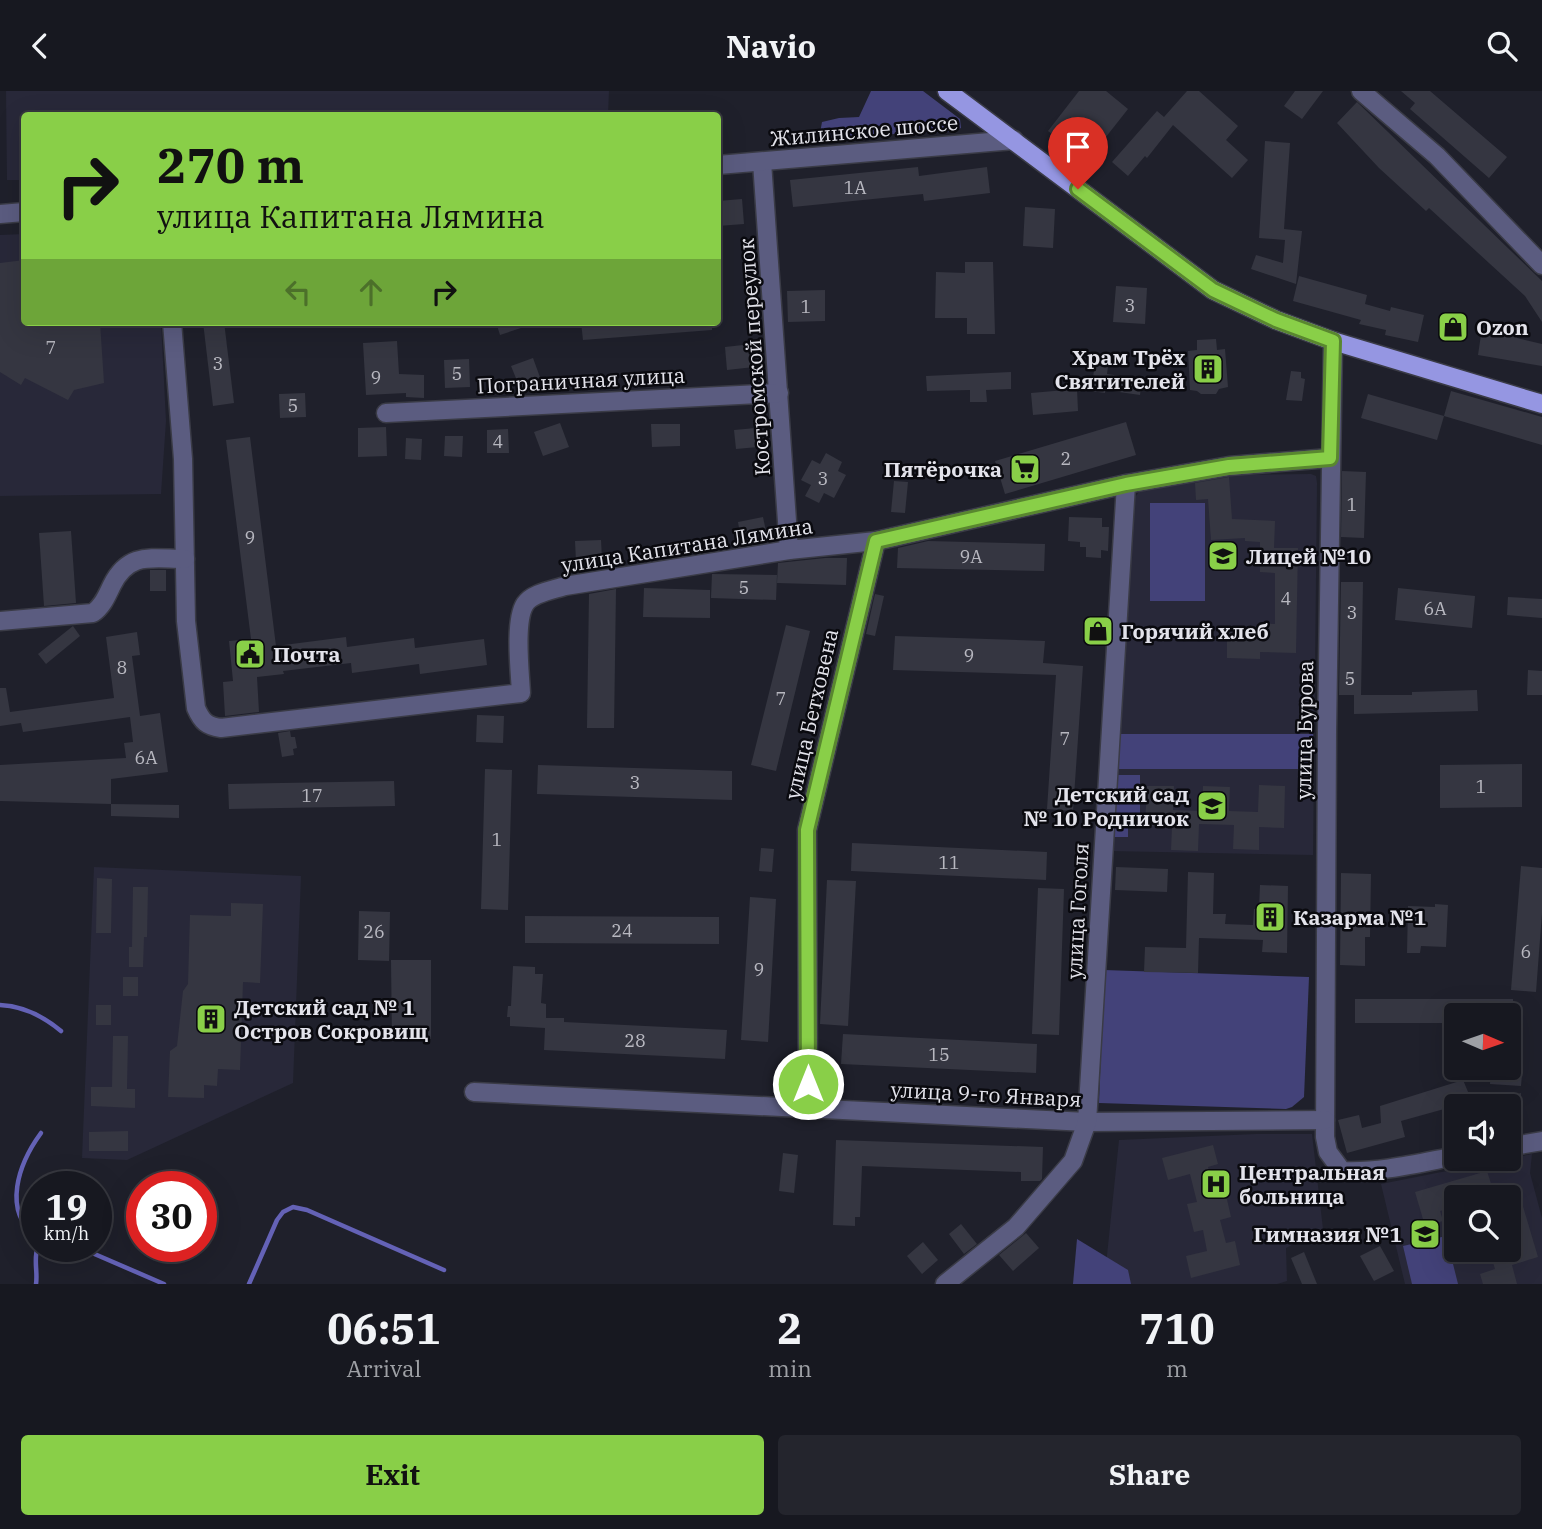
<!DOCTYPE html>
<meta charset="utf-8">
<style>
body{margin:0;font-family:"IBM Plex Serif",serif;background:#24252d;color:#f1f3f6;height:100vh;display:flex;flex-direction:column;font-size:26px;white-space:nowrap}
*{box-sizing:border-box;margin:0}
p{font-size:23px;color:#9ea0a5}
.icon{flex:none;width:38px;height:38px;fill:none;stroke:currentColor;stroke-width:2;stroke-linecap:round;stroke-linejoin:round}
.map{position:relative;height:1193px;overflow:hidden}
.side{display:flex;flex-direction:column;background:#171820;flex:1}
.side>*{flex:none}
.banner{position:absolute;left:21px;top:21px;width:700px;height:214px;border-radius:7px;box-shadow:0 7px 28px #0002,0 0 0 2px #36373e;background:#89cf48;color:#111;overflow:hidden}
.needle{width:46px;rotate:92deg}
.fabs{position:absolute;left:1444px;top:912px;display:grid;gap:14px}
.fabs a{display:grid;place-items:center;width:77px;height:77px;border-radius:7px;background:#171820;box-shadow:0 7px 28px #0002,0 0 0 2px #36373e;font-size:35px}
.speed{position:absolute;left:21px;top:1080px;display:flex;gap:14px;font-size:35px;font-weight:700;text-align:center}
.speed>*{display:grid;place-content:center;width:91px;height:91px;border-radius:50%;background:#171820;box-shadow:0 7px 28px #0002,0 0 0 2px #36373e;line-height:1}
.speed small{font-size:18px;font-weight:400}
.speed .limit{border:10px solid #d22;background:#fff;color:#111}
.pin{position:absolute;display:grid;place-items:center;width:60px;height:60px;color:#fff;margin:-72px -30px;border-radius:50% 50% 50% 0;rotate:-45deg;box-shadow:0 0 7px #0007}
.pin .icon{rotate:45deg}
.me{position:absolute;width:77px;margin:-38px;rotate:0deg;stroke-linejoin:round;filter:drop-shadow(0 0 5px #0008)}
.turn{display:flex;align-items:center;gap:24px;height:147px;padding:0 21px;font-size:32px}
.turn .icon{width:91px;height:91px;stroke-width:2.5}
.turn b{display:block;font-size:49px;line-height:60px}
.lanes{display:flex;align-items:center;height:66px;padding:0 21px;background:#0003;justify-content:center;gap:35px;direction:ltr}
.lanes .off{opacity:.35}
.eta{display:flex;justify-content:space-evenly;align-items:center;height:119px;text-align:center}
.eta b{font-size:42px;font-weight:700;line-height:49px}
.action{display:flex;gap:14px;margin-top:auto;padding:14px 21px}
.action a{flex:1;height:80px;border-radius:7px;background:#89cf48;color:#111;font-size:28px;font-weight:700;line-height:80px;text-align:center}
.action a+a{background:#24252d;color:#f1f3f6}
header{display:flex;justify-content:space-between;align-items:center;height:91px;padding:0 21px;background:#171820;font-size:32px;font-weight:700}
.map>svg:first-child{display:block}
.built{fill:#282839;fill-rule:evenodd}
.green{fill:#434279}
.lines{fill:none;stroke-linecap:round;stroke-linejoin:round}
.stream{stroke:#6462b6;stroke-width:4.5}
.building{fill:#353641}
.minor-casing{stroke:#3a3b46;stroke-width:21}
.major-casing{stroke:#3a3b46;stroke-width:21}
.minor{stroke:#5b5c80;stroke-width:18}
.major{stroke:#9596e2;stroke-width:18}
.route-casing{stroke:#59872f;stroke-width:18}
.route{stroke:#89cf48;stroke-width:12}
.labels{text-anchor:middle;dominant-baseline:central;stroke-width:5;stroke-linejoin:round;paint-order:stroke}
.number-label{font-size:18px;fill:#b8b8c0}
.street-label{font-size:21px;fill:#e3e3eb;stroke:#0a0a0f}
.poi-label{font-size:21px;font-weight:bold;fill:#e3e3eb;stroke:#0a0a0f;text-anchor:start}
</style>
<header><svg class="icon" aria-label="back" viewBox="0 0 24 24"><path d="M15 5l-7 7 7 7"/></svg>Navio<svg class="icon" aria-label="search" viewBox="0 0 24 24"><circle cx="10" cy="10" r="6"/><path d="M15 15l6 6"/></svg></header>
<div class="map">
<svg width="1542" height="1193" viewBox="0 0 1542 1193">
<rect width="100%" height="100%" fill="#1f202b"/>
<!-- built -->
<g class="built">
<polygon points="6,0 609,0 608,24 24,24 24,89 7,89"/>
<polygon points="24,143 24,231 161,231 166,330 161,403 0,405 0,144"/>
<polygon points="1311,383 1316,385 1317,392 1313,764 1109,760 1134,407 1145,394 1229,384"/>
<polygon points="94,776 301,785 293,992 127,1069 82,1067"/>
<polygon points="1256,1043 1312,1043 1323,1138 1286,1157 1287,1190 1277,1193 1104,1193 1119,1049"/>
<path d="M1532,1063l-2,19 12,45v66h-137l-24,-100zM1456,1106h52v52h-52z"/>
</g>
<!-- green -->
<g class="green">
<polygon points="871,0 923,0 960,28 961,37 951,41 906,42 822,49 820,42 822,31 839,27 859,26"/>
<rect x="1150" y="412" width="55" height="98"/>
<polygon points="1117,643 1313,643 1313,678 1115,678"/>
<polygon points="1114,684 1140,684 1140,730 1128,730 1128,746 1110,746"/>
<polygon points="1104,879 1309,886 1304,1006 1292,1016 1286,1018 1099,1012"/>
<polygon points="1446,1145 1458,1193 1412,1193 1403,1155"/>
<polygon points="1077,1148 1128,1179 1131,1193 1073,1193"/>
</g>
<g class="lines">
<!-- stream -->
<g class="stream">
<path d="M0,914c24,1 43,11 61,26"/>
<path d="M37,1146c-36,-26 -18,-74 4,-104"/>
<polyline points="76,1155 164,1193"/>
<path d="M36,1193c2,-13 -3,-25 2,-38"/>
<polyline points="249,1193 277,1129 283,1121 293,1116 307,1119 444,1179"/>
</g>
</g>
<!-- building -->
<g class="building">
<polygon points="1079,0 1106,0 1128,18 1087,70 1048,40"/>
<polygon points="1187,0 1199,0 1238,35 1226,49 1248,69 1232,87 1173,34 1147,67 1145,65 1128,85 1112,71 1157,20 1164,26"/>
<polygon points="1295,0 1323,0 1302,28 1284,15"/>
<polygon points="1401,0 1430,0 1507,66 1489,87 1410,18 1415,12"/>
<polygon points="1357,11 1542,190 1542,231 1525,205 1429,117 1426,120 1379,77 1337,32"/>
<polygon points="1265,50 1290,52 1284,138 1302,140 1296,193 1251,178 1256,164 1283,172 1285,149 1259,147"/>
<polygon points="918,76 919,85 987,76 990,102 924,110 923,103 793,116 790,89"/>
<polygon points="742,108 744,133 718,135 718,110"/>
<polygon points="1025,116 1055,118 1053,157 1023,155"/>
<polygon points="24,169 24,231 100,231 104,292 74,299 68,309 25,287 21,294 0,281 0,172"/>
<polygon points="965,171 993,171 995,243 967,243 967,227 935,227 936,181 965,182"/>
<polygon points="1299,185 1367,204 1365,213 1390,220 1391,216 1424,224 1418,251 1385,244 1386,239 1359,233 1361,229 1293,210"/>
<polygon points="1116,195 1147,197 1145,233 1113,231"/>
<polygon points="825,199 825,230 788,231 787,200"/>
<polygon points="203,231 224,231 234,312 213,315"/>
<polygon points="496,231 532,231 533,233 500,244"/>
<polygon points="581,231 712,231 712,239 583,249"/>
<polygon points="1482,237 1517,243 1517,247 1542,253 1542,275 1478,264"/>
<polygon points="1216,248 1217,259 1225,258 1228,296 1219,298 1216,303 1201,303 1197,300 1190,299 1188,260 1197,259 1197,249"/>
<polygon points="397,250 399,283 424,284 424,307 406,306 406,302 366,304 363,252"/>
<polygon points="752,253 754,276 727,279 725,256"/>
<polygon points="533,267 541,289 520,297 511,275"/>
<polygon points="469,268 470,296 445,297 444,269"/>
<polygon points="1095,273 1108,275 1107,283 1142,288 1140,304 1105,299 1105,302 1091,300"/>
<polygon points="1291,280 1301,281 1301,287 1305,288 1302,310 1286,309"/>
<polygon points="1011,281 1011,298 986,299 987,311 970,311 970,299 927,300 926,285"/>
<polygon points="1077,298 1078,320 1033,324 1031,302"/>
<polygon points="1451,300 1542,326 1542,354 1444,325"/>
<polygon points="305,302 306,326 280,327 279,303"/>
<polygon points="1368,303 1444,325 1437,349 1361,327"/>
<polygon points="1126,331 1136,364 1005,403 995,370"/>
<polygon points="560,332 569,356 543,365 534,341"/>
<polygon points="651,333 680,333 680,355 652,356"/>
<polygon points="386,336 387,365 358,366 358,337"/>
<polygon points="756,337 758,356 736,358 734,339"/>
<polygon points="508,338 509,362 487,362 487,339"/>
<polygon points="445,345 463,345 462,366 444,365"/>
<polygon points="250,346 276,555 346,546 347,556 414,547 415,557 484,548 487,574 420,583 419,573 352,582 351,572 283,580 284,583 257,586 259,621 225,625 223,591 233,590 229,550 251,548 226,349"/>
<polygon points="406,347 422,348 421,369 405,368"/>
<polygon points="826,362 842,371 838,380 846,384 834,407 824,402 819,412 805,405 811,394 801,389 812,369 820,373"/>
<polygon points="1342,380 1366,381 1364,447 1341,446"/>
<polygon points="1229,386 1232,428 1275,430 1274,457 1298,457 1296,562 1260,561 1260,568 1227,567 1227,541 1260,542 1260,532 1275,533 1275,482 1260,481 1260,451 1245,450 1245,447 1211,449 1208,408 1196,409 1195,392"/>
<polygon points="894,390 908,391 905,422 891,421"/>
<polygon points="763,426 767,445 741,449 738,431"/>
<polygon points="1069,426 1102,427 1102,436 1109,436 1108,460 1101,459 1101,467 1086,466 1086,456 1080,456 1080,451 1068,450"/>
<polygon points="71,440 76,512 44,515 39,442"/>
<polygon points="601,449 602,468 576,470 575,450"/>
<polygon points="928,450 1045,453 1044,480 897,477 898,457"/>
<polygon points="825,467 847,467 846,494 777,492 778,472"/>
<rect x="150" y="479" width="16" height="21"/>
<polygon points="712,483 777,484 776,509 711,507"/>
<polygon points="1341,491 1363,491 1361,604 1339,604"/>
<polygon points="644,497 710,499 710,527 643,526"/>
<polygon points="1398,497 1475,505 1472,537 1395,529"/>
<polygon points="616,498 614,637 587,637 589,503"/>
<polygon points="875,503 884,505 875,545 866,543"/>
<polygon points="1508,506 1542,508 1542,527 1507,524"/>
<polygon points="1093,529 1104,529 1103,551 1092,551"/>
<polygon points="786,534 810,540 776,680 751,674"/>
<polygon points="73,535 80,545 46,573 38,563"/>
<polygon points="137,541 140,564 132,565 140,625 160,622 168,681 111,688 111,713 0,710 0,674 126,667 124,652 133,651 130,626 23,641 21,632 0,635 0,597 6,597 10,621 114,607 106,546"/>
<polygon points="895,545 1045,550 1043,572 1083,575 1073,720 1047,718 1056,584 893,579"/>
<polygon points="1528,579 1542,580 1542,604 1527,604"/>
<polygon points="1477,599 1478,620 1354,623 1354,604 1412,604 1412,601"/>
<polygon points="477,624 504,625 503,652 476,651"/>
<polygon points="290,640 291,646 295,646 297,657 293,658 294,664 282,666 278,642"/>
<polygon points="1522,673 1522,716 1440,717 1440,674"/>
<polygon points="538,674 732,680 732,709 537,703"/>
<polygon points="485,678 512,679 508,819 481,818"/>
<polygon points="394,690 395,715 229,718 228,693"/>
<polygon points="1259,694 1285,695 1284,737 1259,736 1259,759 1233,758 1234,734 1199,733 1198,760 1171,759 1172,736 1145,735 1147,695 1174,695 1173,719 1202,720 1203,695 1230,696 1229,720 1258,721"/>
<polygon points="111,713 179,714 179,727 111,725"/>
<polygon points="852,752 1047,761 1046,789 851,780"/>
<polygon points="761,757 774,758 772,781 759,780"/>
<polygon points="1521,775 1542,777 1542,822 1536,901 1511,899"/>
<polygon points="1116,776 1168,778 1167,801 1115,799"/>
<polygon points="1188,781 1214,782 1213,823 1226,823 1225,833 1253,834 1254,818 1259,818 1260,794 1288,795 1287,862 1262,861 1263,849 1199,847 1198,882 1144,881 1145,856 1186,857"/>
<polygon points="1341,782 1371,783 1370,846 1365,846 1365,875 1340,874"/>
<polygon points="97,787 112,788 111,842 96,842"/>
<polygon points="827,789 856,790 848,935 820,933"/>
<polygon points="133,796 148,796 147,846 144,846 143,876 129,876 129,856 132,856"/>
<polygon points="1038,797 1064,798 1059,944 1032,943"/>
<polygon points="750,806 776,808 768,951 741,949"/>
<polygon points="231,812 263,813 260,892 243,891 240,979 218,978 217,995 204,994 204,1007 168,1006 170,960 177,955 183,900 188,893 190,824 231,825"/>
<polygon points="1435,813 1448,814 1446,856 1421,855 1420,862 1407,862 1408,815 1435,816"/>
<polygon points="359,820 390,821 389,870 358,869"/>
<polygon points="525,825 719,826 719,853 525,852"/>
<polygon points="391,869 431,869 431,948 392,948"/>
<polygon points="513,875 535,876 535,883 543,883 541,912 546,913 546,927 564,927 564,931 727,939 725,968 544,959 545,937 510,935 510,926 507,926 508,915 511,915"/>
<rect x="123" y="886" width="15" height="19"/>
<polygon points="1355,908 1513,908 1513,924 1456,924 1456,932 1355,932"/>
<rect x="96" y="914" width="15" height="20"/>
<polygon points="843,943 1037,953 1036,982 841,973"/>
<polygon points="113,945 128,945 127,998 135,998 135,1017 91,1015 91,996 112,996"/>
<polygon points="1523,971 1521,995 1490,993 1491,980"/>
<polygon points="1463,989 1474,1015 1455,1015 1401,1030 1405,1046 1347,1062 1338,1029 1359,1024 1362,1037 1381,1032 1380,1015"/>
<polygon points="1521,1002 1519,1028 1508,1031 1508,1015 1487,1015 1486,1012"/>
<polygon points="128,1040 128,1060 89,1060 89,1041"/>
<polygon points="836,1049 1043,1056 1042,1088 1040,1090 1021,1090 1021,1081 862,1075 860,1126 855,1126 855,1135 833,1134"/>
<polygon points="1213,1054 1218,1073 1208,1076 1216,1106 1226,1104 1231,1126 1220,1129 1226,1152 1235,1150 1240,1174 1191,1187 1186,1165 1207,1160 1203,1139 1194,1141 1187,1113 1197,1111 1190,1083 1168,1089 1162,1067"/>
<polygon points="783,1062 798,1064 794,1102 779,1100"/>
<polygon points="1487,1080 1493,1099 1509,1094 1511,1104 1519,1102 1538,1166 1512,1174 1517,1193 1483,1193 1480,1183 1495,1178 1489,1158 1508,1158 1508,1106 1456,1106 1456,1116 1440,1120 1443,1130 1425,1135 1415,1101"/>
<polygon points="961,1133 977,1153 964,1163 949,1143"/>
<polygon points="1026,1142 1039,1157 1013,1180 999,1164"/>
<polygon points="923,1151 938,1169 922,1183 907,1165"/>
<polygon points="1380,1155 1394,1180 1374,1190 1360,1165"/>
<polygon points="1304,1161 1317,1193 1302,1193 1291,1167"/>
</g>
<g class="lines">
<!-- minor casing -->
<g class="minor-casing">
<g id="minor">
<polyline points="1361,0 1437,65 1542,174"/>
<polyline points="762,71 789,459"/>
<polyline points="718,74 1014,49"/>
<polyline points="0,123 24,121"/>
<path d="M172,231l11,137 3,162 10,87c6,14 11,18 25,20l300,-35c-1,-21 -7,-72 4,-89 7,-11 28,-14 40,-18l224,-36 87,-9 250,-57 103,-18 101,-8"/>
<path d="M1333,250l-6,391 -2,405 3,15 14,19c37,2 77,-8 114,-15"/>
<polyline points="386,322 779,302"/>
<path d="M0,530l93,-8c10,-7 14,-18 19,-28 17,-34 40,-26 73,-26"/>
<polyline points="474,1001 1087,1031 1325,1029"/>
<polyline points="808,1018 807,739 876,450"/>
<polyline points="1508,1056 1542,1050"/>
<polyline points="945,1193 1016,1136 1073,1070 1087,1031 1126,393"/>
</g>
</g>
<!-- major casing -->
<g class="major-casing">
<polyline id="major" points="947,0 1213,199 1276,229 1333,250 1542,313"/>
</g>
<!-- minor -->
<use href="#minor" class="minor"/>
<!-- major -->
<use href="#major" class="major"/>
</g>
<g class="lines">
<!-- route casing -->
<g class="route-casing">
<polyline id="route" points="808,993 807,739 876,450 1126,393 1229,375 1330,367 1333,250 1276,229 1213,199 1078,98"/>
</g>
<!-- route -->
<use href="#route" class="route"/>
</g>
<!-- icons -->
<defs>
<g id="shop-square" transform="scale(1.575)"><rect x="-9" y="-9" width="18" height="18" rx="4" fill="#89cf48" stroke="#0a0a0f"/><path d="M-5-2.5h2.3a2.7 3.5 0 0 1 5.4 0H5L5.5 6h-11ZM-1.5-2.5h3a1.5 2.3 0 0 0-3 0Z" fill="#111"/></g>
<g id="building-square" transform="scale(1.575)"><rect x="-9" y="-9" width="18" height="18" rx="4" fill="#89cf48" stroke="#0a0a0f"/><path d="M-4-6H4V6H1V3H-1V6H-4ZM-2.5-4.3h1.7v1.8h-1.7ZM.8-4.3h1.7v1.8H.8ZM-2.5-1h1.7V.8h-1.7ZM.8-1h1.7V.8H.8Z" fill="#111"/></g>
<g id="supermarket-square" transform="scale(1.575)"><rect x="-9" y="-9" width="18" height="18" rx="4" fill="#89cf48" stroke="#0a0a0f"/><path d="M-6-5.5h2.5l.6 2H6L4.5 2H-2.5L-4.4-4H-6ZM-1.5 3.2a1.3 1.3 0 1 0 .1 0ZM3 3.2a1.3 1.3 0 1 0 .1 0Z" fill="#111"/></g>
<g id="school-square" transform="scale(1.575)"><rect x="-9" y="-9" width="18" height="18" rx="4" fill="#89cf48" stroke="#0a0a0f"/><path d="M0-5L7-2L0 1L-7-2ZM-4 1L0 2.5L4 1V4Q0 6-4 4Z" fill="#111"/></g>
<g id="civic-square" transform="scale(1.575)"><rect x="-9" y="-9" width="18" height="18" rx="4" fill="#89cf48" stroke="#0a0a0f"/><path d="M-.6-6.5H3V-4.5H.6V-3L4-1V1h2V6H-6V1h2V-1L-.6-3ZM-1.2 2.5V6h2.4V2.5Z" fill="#111"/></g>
<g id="hospital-square" transform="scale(1.575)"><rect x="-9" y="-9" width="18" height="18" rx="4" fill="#89cf48" stroke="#0a0a0f"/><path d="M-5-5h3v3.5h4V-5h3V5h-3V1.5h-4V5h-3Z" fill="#111"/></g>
</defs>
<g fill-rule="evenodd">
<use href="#shop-square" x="1453" y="236"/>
<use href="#building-square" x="1208" y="278"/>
<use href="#supermarket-square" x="1025" y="378"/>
<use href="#school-square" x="1223" y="465"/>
<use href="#shop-square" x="1098" y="540"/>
<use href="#civic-square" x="250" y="563"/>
<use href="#school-square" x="1212" y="715"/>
<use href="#building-square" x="1270" y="826"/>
<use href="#building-square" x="211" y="928"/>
<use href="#hospital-square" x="1216" y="1093"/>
<use href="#school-square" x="1425" y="1143"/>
</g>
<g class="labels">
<!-- number labels -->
<g class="number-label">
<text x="855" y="96">1А</text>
<text x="1130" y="214">3</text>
<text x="806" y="215">1</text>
<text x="51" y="256">7</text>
<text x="218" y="272">3</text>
<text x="457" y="282">5</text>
<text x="376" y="286">9</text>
<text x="293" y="314">5</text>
<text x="498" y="350">4</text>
<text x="1066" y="367">2</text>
<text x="823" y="387">3</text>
<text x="1352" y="413">1</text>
<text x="250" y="446">9</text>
<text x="971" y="465">9А</text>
<text x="744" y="496">5</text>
<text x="1286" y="507">4</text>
<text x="1435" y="517">6А</text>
<text x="1352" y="521">3</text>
<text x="969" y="564">9</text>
<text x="122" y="576">8</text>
<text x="1350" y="587">5</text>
<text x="781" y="607">7</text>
<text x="1065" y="647">7</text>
<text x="146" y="666">6А</text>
<text x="635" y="691">3</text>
<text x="1481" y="695">1</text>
<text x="312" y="704">17</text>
<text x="497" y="748">1</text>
<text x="949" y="771">11</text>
<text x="622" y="839">24</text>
<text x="374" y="840">26</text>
<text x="1526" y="860">6</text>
<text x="759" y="878">9</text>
<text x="635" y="949">28</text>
<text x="939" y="963">15</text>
</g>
<!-- street labels -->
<g class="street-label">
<text transform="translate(864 39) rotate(-5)">Жилинское шоссе</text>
<text transform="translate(754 266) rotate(-94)">Костромской переулок</text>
<text transform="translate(581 289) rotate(-3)">Пограничная улица</text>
<text transform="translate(687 454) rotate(-9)">улица Капитана Лямина</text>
<text transform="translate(811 623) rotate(-77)">улица Бетховена</text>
<text transform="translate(1304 639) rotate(-89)">улица Бурова</text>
<text transform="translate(1077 820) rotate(-87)">улица Гоголя</text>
<text transform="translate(986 1003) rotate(3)">улица 9-го Января</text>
</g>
<!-- poi labels -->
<g class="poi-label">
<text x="1476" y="236">Ozon</text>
<text x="1185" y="266" text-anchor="end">Храм Трёх<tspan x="1185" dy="24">Святителей</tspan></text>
<text x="1002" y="378" text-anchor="end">Пятёрочка</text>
<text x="1246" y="465">Лицей №10</text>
<text x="1121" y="540">Горячий хлеб</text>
<text x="273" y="563">Почта</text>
<text x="1189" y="703" text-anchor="end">Детский сад<tspan x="1189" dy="24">№ 10 Родничок</tspan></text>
<text x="1293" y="826">Казарма №1</text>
<text x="234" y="916">Детский сад № 1<tspan x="234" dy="24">Остров Сокровищ</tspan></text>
<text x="1239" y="1081">Центральная<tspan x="1239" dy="24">больница</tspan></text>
<text x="1402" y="1143" text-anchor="end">Гимназия №1</text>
</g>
</g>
</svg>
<div class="fabs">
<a><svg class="needle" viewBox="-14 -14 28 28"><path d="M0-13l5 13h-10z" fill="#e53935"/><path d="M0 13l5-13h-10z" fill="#9ea0a5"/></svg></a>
<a><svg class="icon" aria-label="sound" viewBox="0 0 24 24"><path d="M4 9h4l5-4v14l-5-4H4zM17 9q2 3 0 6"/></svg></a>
<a><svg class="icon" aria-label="search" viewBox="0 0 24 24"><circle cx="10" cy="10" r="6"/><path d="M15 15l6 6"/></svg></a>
</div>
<div class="speed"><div>19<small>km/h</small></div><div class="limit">30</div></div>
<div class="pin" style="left:1078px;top:98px;background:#d93025"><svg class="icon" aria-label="arrive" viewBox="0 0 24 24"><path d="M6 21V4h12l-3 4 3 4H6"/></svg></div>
<svg class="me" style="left:808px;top:993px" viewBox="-20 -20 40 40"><circle r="17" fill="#89cf48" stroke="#fff" stroke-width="3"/><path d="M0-11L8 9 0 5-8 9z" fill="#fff"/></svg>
<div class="banner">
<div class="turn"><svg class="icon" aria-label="right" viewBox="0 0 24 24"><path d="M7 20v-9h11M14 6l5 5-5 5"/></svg><div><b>270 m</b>улица Капитана Лямина</div></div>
<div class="lanes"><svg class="icon off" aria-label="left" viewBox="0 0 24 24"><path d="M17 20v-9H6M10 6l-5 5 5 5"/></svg><svg class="icon off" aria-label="ahead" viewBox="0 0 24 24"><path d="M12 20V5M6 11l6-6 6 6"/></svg><svg class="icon" aria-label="right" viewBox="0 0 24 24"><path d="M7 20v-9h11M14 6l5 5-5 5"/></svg></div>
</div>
</div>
<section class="side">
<div class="eta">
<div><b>06:51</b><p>Arrival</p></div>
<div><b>2</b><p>min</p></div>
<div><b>710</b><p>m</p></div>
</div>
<div class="action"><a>Exit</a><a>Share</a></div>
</section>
